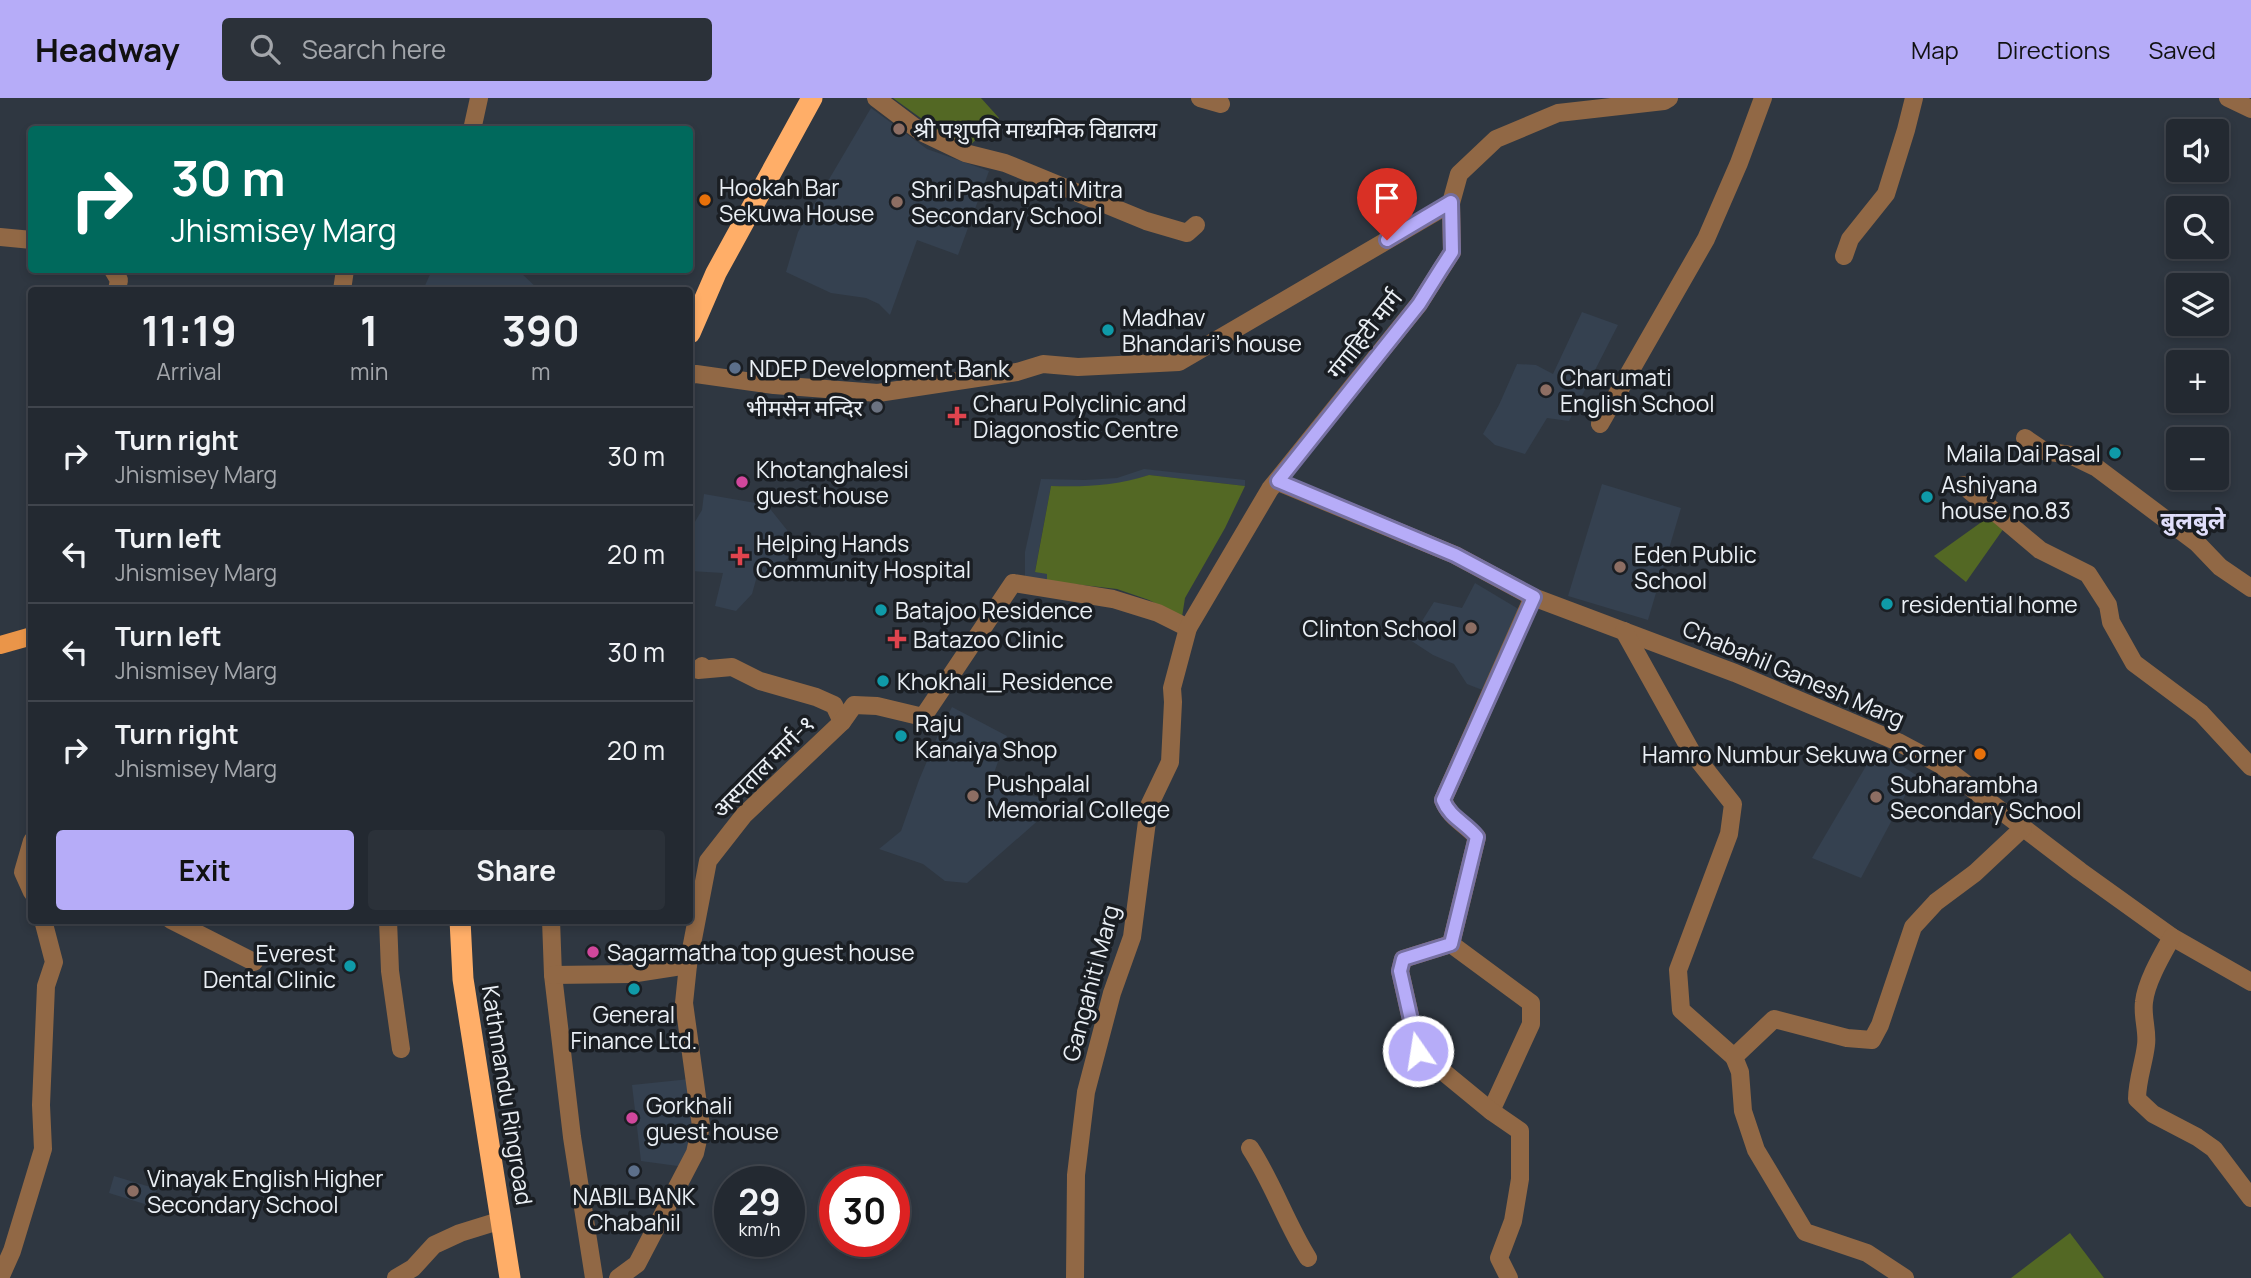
<!DOCTYPE html>
<meta charset="utf-8">
<style>
body{margin:0;font-family:Manrope,"Noto Sans Devanagari",sans-serif;background:#2b3139;color:#f1f3f6;height:100vh;display:flex;flex-direction:column;font-size:26px;white-space:nowrap}
*{box-sizing:border-box;margin:0}
p{font-size:23px;color:#a3a6ab}
.icon{flex:none;width:38px;height:38px;fill:none;stroke:currentColor;stroke-width:2;stroke-linecap:round;stroke-linejoin:round}
.map{position:relative;flex:1;overflow:hidden}
.drawer{position:absolute;left:28px;top:189px;width:665px;height:637px;display:flex;flex-direction:column;background:#232931;border-radius:7px;box-shadow:0 4px 10px #0003,0 0 0 2px #40454d}
.drawer>*{flex:none}
.hud{position:absolute;left:28px;top:28px;width:665px;height:147px;border-radius:7px;box-shadow:0 4px 10px #0003,0 0 0 2px #40454d;background:#00695c;color:#fff;overflow:hidden}
.fabs{position:absolute;left:2166px;top:21px;display:grid;gap:14px}
.fabs a{display:grid;place-items:center;width:63px;height:63px;border-radius:7px;background:#232931;box-shadow:0 4px 10px #0003,0 0 0 2px #40454d;font-size:35px}
.speed{position:absolute;left:714px;top:1068px;display:flex;gap:14px;font-size:35px;font-weight:700;text-align:center}
.speed>*{display:grid;place-content:center;width:91px;height:91px;border-radius:50%;background:#232931;box-shadow:0 4px 10px #0003,0 0 0 2px #40454d;line-height:1}
.speed small{font-size:18px;font-weight:400}
.speed .limit{border:10px solid #d22;background:#fff;color:#111}
.pin{position:absolute;display:grid;place-items:center;width:60px;height:60px;color:#fff;margin:-72px -30px;border-radius:50% 50% 50% 0;rotate:-45deg;box-shadow:0 0 7px #0007}
.pin .icon{rotate:45deg}
.me{position:absolute;width:77px;margin:-38px;rotate:347deg;stroke-linejoin:round;filter:drop-shadow(0 0 5px #0008)}
.turn{display:flex;align-items:center;gap:24px;height:147px;padding:0 28px;font-size:32px}
.turn .icon{width:91px;height:91px;stroke-width:2.5}
.turn b{display:block;font-size:49px;line-height:60px}
.eta{display:flex;justify-content:space-evenly;align-items:center;height:119px;text-align:center}
.eta b{font-size:42px;font-weight:700;line-height:49px}
.button{display:flex;gap:14px;margin-top:auto;padding:14px 28px}
.button a{flex:1;height:80px;border-radius:7px;background:#b6acf8;color:#111;font-size:28px;font-weight:700;line-height:80px;text-align:center}
.button a+a{background:#2b3139;color:#f1f3f6}
ul{padding:0;list-style:none}
li{display:flex;align-items:center;gap:21px;height:98px;padding:0 28px;border-top:2px solid #40454d}
li div{flex:1}
li b{display:block;font-size:26px}
li em{font-style:normal}
header{display:flex;align-items:center;gap:42px;box-sizing:border-box;height:98px;padding:0 35px;background:#b6acf8;color:#111}
header strong{font-size:33px}
nav{display:flex;gap:38px;margin-inline-start:auto;font-size:24px}
.search{width:490px;height:63px;background:#2b3139;display:flex;align-items:center;gap:18px;box-sizing:border-box;padding:0 24px;border-radius:7px;color:#a3a6ab;font-size:26px}
.map>svg:first-child{display:block}
.built{fill:#354150}
.green{fill:#536824}
.lines{fill:none;stroke-linecap:round;stroke-linejoin:round}
.minor{stroke:#916845;stroke-width:18}
.major{stroke:#ea9549;stroke-width:18}
.highway{stroke:#ffae68;stroke-width:21}
.route-casing{stroke:#7670a1;stroke-width:18}
.route{stroke:#b6acf8;stroke-width:12}
.education-dot{fill:#8d6e63;stroke:#1a1e23;stroke-width:2.5}
.food-dot{fill:#e8710a;stroke:#1a1e23;stroke-width:2.5}
.culture-dot{fill:#0f9aa8;stroke:#1a1e23;stroke-width:2.5}
.service-dot{fill:#5c6f8a;stroke:#1a1e23;stroke-width:2.5}
.worship-dot{fill:#6b7280;stroke:#1a1e23;stroke-width:2.5}
.health-dot{fill:#e0444e;stroke:#1a1e23;stroke-width:2.5}
.hotel-dot{fill:#d1479c;stroke:#1a1e23;stroke-width:2.5}
.labels{text-anchor:middle;dominant-baseline:central;stroke-width:7;stroke-linejoin:round;paint-order:stroke}
.poi-label{font-size:23px;fill:#eaeff5;stroke:#1a1e23;text-anchor:start}
.street-label{font-size:23px;fill:#eaeff5;stroke:#1a1e23}
.neighbourhood-label{font-size:24px;font-weight:bold;fill:#e0defb;stroke:#1a1e23}
</style>
<header>
<strong>Headway</strong>
<div class="search"><svg class="icon" aria-label="search" viewBox="0 0 24 24"><circle cx="10" cy="10" r="6"/><path d="M15 15l6 6"/></svg>Search here</div>
<nav><a>Map</a><a>Directions</a><a>Saved</a></nav>
</header>
<div class="map">
<svg width="2251" height="1180" viewBox="0 0 2251 1180">
<rect width="100%" height="100%" fill="#2f3741"/>
<!-- built -->
<g class="built">
<polygon points="871,10 927,51 989,73 958,157 917,142 890,217 879,206 866,200 831,195 786,174 798,134"/>
<polygon points="432,172 518,172 539,192 423,192"/>
<polygon points="1582,214 1618,227 1569,323 1547,320 1525,356 1495,347 1483,336 1499,307 1517,266 1536,267 1553,276"/>
<polygon points="1144,371 1245,382 1245,388 1149,377 1124,385 1086,389 1051,388 1035,473 1047,476 1047,483 1025,479 1025,454 1041,381 1085,382 1117,380"/>
<polygon points="1602,386 1681,410 1648,522 1568,498"/>
<polygon points="704,396 767,407 787,432 795,455 767,476 757,478 752,496 736,513 715,508 723,475 690,473 690,432 702,412"/>
<polygon points="1475,485 1530,518 1495,597 1467,586 1454,566 1433,557 1410,542 1434,504 1462,510"/>
<polygon points="952,609 1007,638 993,678 1025,697 1039,699 1050,706 1042,719 967,785 945,783 923,766 879,751 901,733 919,682 941,630"/>
<polygon points="1876,651 1916,677 1861,780 1812,760"/>
<polygon points="690,981 697,1034 685,1069 641,1063 632,987"/>
<polygon points="114,1078 157,1091 151,1108 109,1095"/>
</g>
<!-- green -->
<g class="green">
<polygon points="893,0 981,0 999,20 965,52"/>
<path d="M1149,377l96,11 -20,42 -40,70 -3,19 -33,-17 -32,-11 -70,-8v-7l-12,-2 16,-86c34,1 65,0 98,-11z"/>
<polygon points="1990,418 2004,430 1966,484 1934,458"/>
<polygon points="2070,1135 2104,1180 2011,1180"/>
</g>
<g class="lines">
<!-- minor -->
<g class="minor">
<polyline points="876,0 921,34 965,55 1005,65 1146,123 1187,135 1196,127"/>
<polyline points="1200,0 1221,6"/>
<polyline points="2228,0 2251,11"/>
<polyline points="472,32 479,0"/>
<polyline points="0,139 32,142"/>
<polyline points="1844,158 1850,141 1886,96 1906,32 1914,0"/>
<polyline points="113,172 119,182 117,192"/>
<polyline points="342,192 345,172"/>
<polyline points="690,277 696,276 774,287 878,295 1017,274 1043,266 1078,269 1179,264 1451,105"/>
<polyline points="1600,326 1706,141 1739,65 1763,0"/>
<polyline points="2025,340 2044,353 2070,357 2097,370 2197,445 2220,469 2251,490"/>
<polyline points="1278,384 1455,457 1533,499 1735,575 1898,644 1941,667 2080,773 2172,839 2251,884"/>
<polyline points="1963,387 2040,452 2088,476 2108,507 2111,524 2134,565 2201,615 2251,669"/>
<polyline points="1624,533 1691,653 1733,706 1729,736 1678,872 1681,912 1734,959"/>
<polyline points="702,568 698,572 732,569 760,583 816,599 834,607 842,624"/>
<polyline points="32,743 23,774 32,794"/>
<polyline points="171,822 254,864"/>
<polyline points="388,822 390,873 401,951"/>
<polyline points="551,822 553,877 572,1039 594,1180"/>
<path d="M2172,839c-10,18 -26,45 -28,65 -2,15 4,29 2,43 -2,18 -9,35 -9,54l16,15 44,23 17,12 37,49"/>
<polyline points="1451,846 1531,905 1531,926 1491,1013"/>
<polyline points="553,877 630,876 688,867"/>
<path d="M1250,1050c23,35 36,75 58,110"/>
<polyline points="0,1180 12,1153 43,1051 41,1007 46,888 54,864 43,822"/>
<polyline points="396,1180 413,1170 434,1147 460,1135 502,1122"/>
<polyline points="618,1180 637,1166 695,1055 701,1028 684,905 688,867 708,763 744,717 842,624 854,607 877,608 923,619 1013,485 1113,501 1158,515 1188,530"/>
<polyline points="1075,1180 1076,1077 1086,994 1112,895 1132,839 1149,708 1170,664 1173,604 1172,590 1188,530 1270,391 1419,206 1452,154 1451,105 1459,76 1496,41 1558,15 1664,3 1669,0"/>
<path d="M1509,1180l-10,-20 14,-37 7,-42v-48l-29,-20 -73,-60 -18,-80 3,-12 48,-15 26,-107c-13,-14 -27,-19 -34,-37l90,-203"/>
<polyline points="1905,1180 1867,1155 1805,1134 1756,1052 1743,1013 1740,974 1734,959 1774,921 1847,940 1872,942 1880,927 1913,829 1936,804 1975,775 2023,730"/>
</g>
<!-- major -->
<polyline class="major" points="0,547 32,538"/>
<!-- highway -->
<g class="highway">
<polyline points="690,235 716,175 812,0"/>
<polyline points="460,822 463,881 510,1180"/>
</g>
</g>
<g class="lines">
<!-- route casing -->
<g class="route-casing">
<path id="route" d="M1387,142l64,-38 1,50 -11,17 -22,35 -141,177 177,74 79,42 -91,203c7,18 22,22 34,37l-26,107 -48,15 -3,12 18,80"/>
</g>
<!-- route -->
<use href="#route" class="route"/>
</g>
<!-- markers -->
<g class="education-dot">
<circle cx="899" cy="31" r="7"/>
<circle cx="897" cy="104" r="7"/>
<circle cx="1546" cy="292" r="7"/>
<circle cx="1620" cy="469" r="7"/>
<circle cx="1471" cy="530" r="7"/>
<circle cx="973" cy="698" r="7"/>
<circle cx="1876" cy="699" r="7"/>
<circle cx="133" cy="1093" r="7"/>
</g>
<g class="food-dot">
<circle cx="705" cy="102" r="7"/>
<circle cx="1980" cy="656" r="7"/>
</g>
<g class="culture-dot">
<circle cx="1108" cy="232" r="7"/>
<circle cx="2115" cy="355" r="7"/>
<circle cx="1927" cy="399" r="7"/>
<circle cx="1887" cy="506" r="7"/>
<circle cx="881" cy="512" r="7"/>
<circle cx="883" cy="583" r="7"/>
<circle cx="901" cy="638" r="7"/>
<circle cx="350" cy="868" r="7"/>
<circle cx="634" cy="891" r="7"/>
</g>
<g class="service-dot">
<circle cx="735" cy="270" r="7"/>
<circle cx="634" cy="1073" r="7"/>
</g>
<circle class="worship-dot" cx="877" cy="309" r="7"/>
<g class="health-dot">
<path d="M953.5 307.5h7v7h7v7h-7v7h-7v-7h-7v-7h7z"/>
<path d="M736.5 447.5h7v7h7v7h-7v7h-7v-7h-7v-7h7z"/>
<path d="M893.5 530.5h7v7h7v7h-7v7h-7v-7h-7v-7h7z"/>
</g>
<g class="hotel-dot">
<circle cx="742" cy="384" r="7"/>
<circle cx="593" cy="854" r="7"/>
<circle cx="632" cy="1020" r="7"/>
</g>
<g class="labels">
<!-- poi labels -->
<g class="poi-label">
<text x="913" y="31">श्री पशुपति माध्यमिक विद्यालय</text>
<text x="719" y="89">Hookah Bar<tspan x="719" dy="26">Sekuwa House</tspan></text>
<text x="911" y="91">Shri Pashupati Mitra<tspan x="911" dy="26">Secondary School</tspan></text>
<text x="1122" y="219">Madhav<tspan x="1122" dy="26">Bhandari's house</tspan></text>
<text x="749" y="270">NDEP Development Bank</text>
<text x="1560" y="279">Charumati<tspan x="1560" dy="26">English School</tspan></text>
<text x="973" y="305">Charu Polyclinic and<tspan x="973" dy="26">Diagonostic Centre</tspan></text>
<text x="863" y="309" text-anchor="end">भीमसेन मन्दिर</text>
<text x="2101" y="355" text-anchor="end">Maila Dai Pasal</text>
<text x="756" y="371">Khotanghalesi<tspan x="756" dy="26">guest house</tspan></text>
<text x="1941" y="386">Ashiyana<tspan x="1941" dy="26">house no.83</tspan></text>
<text x="756" y="445">Helping Hands<tspan x="756" dy="26">Community Hospital</tspan></text>
<text x="1634" y="456">Eden Public<tspan x="1634" dy="26">School</tspan></text>
<text x="1901" y="506">residential home</text>
<text x="895" y="512">Batajoo Residence</text>
<text x="1457" y="530" text-anchor="end">Clinton School</text>
<text x="913" y="541">Batazoo Clinic</text>
<text x="897" y="583">Khokhali_Residence</text>
<text x="915" y="625">Raju<tspan x="915" dy="26">Kanaiya Shop</tspan></text>
<text x="1966" y="656" text-anchor="end">Hamro Numbur Sekuwa Corner</text>
<text x="987" y="685">Pushpalal<tspan x="987" dy="26">Memorial College</tspan></text>
<text x="1890" y="686">Subharambha<tspan x="1890" dy="26">Secondary School</tspan></text>
<text x="607" y="854">Sagarmatha top guest house</text>
<text x="336" y="855" text-anchor="end">Everest<tspan x="336" dy="26">Dental Clinic</tspan></text>
<text x="634" y="916" text-anchor="middle">General<tspan x="634" dy="26">Finance Ltd.</tspan></text>
<text x="646" y="1007">Gorkhali<tspan x="646" dy="26">guest house</tspan></text>
<text x="147" y="1080">Vinayak English Higher<tspan x="147" dy="26">Secondary School</tspan></text>
<text x="634" y="1098" text-anchor="middle">NABIL BANK<tspan x="634" dy="26">Chabahil</tspan></text>
</g>
<!-- street labels -->
<g class="street-label">
<text transform="translate(1364 236) rotate(-52)">गंगाहिटी मार्ग</text>
<text transform="translate(1794 575) rotate(23)">Chabahil Ganesh Marg</text>
<text transform="translate(763 668) rotate(-45)">अस्पताल मार्ग-१</text>
<text transform="translate(1090 885) rotate(-75)">Gangahiti Marg</text>
<text transform="translate(508 997) rotate(81)">Kathmandu Ringroad</text>
</g>
<!-- neighbourhood labels -->
<g class="neighbourhood-label">
<text x="2193" y="421">बुलबुले</text>
</g>
</g>
</svg>
<div class="fabs">
<a><svg class="icon" aria-label="sound" viewBox="0 0 24 24"><path d="M4 9h4l5-4v14l-5-4H4zM17 9q2 3 0 6"/></svg></a>
<a><svg class="icon" aria-label="search" viewBox="0 0 24 24"><circle cx="10" cy="10" r="6"/><path d="M15 15l6 6"/></svg></a>
<a><svg class="icon" aria-label="layers" viewBox="0 0 24 24"><path d="M12 4l9 5-9 5-9-5zM3 14l9 5 9-5"/></svg></a>
<a>+</a>
<a>−</a>
</div>
<div class="speed"><div>29<small>km/h</small></div><div class="limit">30</div></div>
<div class="pin" style="left:1387px;top:142px;background:#d93025"><svg class="icon" aria-label="arrive" viewBox="0 0 24 24"><path d="M6 21V4h12l-3 4 3 4H6"/></svg></div>
<svg class="me" style="left:1418px;top:953px" viewBox="-20 -20 40 40"><circle r="17" fill="#b6acf8" stroke="#fff" stroke-width="3"/><path d="M0-11L8 9 0 5-8 9z" fill="#fff"/></svg>
<div class="hud">
<div class="turn"><svg class="icon" aria-label="right" viewBox="0 0 24 24"><path d="M7 20v-9h11M14 6l5 5-5 5"/></svg><div><b>30 m</b>Jhismisey Marg</div></div>
</div>
<section class="drawer">
<div class="eta">
<div><b>11:19</b><p>Arrival</p></div>
<div><b>1</b><p>min</p></div>
<div><b>390</b><p>m</p></div>
</div>
<ul>
<li><svg class="icon" aria-label="right" viewBox="0 0 24 24"><path d="M7 20v-9h11M14 6l5 5-5 5"/></svg><div><b>Turn right</b><p>Jhismisey Marg</p></div><em>30 m</em></li>
<li><svg class="icon" aria-label="left" viewBox="0 0 24 24"><path d="M17 20v-9H6M10 6l-5 5 5 5"/></svg><div><b>Turn left</b><p>Jhismisey Marg</p></div><em>20 m</em></li>
<li><svg class="icon" aria-label="left" viewBox="0 0 24 24"><path d="M17 20v-9H6M10 6l-5 5 5 5"/></svg><div><b>Turn left</b><p>Jhismisey Marg</p></div><em>30 m</em></li>
<li><svg class="icon" aria-label="right" viewBox="0 0 24 24"><path d="M7 20v-9h11M14 6l5 5-5 5"/></svg><div><b>Turn right</b><p>Jhismisey Marg</p></div><em>20 m</em></li>
</ul>
<div class="button"><a>Exit</a><a>Share</a></div>
</section>
</div>
